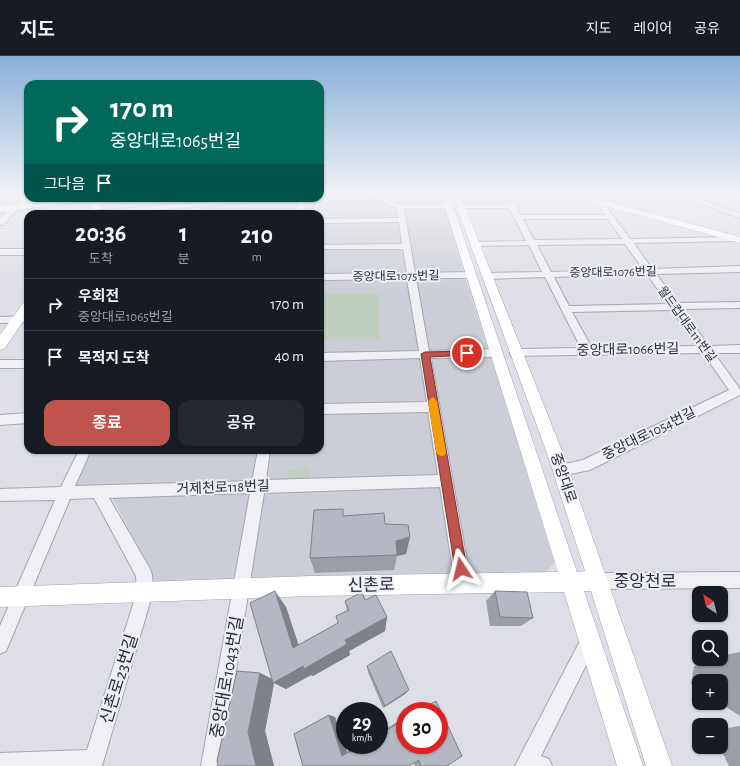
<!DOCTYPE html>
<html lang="ko">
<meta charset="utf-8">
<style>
body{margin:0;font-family:"Alegreya Sans","Noto Sans KR",sans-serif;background:#242831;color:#f1f3f6;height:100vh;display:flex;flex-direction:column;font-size:15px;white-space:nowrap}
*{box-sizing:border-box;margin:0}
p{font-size:13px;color:#9ea1a6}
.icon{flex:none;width:22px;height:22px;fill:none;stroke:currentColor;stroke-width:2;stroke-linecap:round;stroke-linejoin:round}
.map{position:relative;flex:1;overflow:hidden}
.drawer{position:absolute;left:24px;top:154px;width:300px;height:244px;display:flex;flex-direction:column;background:#171b24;border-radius:12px;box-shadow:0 1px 3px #0004}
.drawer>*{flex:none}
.guide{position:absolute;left:24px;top:24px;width:300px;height:122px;border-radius:12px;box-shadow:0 1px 3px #0004;background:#00695c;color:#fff;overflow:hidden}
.needle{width:26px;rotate:325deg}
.buttons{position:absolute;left:692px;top:530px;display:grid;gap:8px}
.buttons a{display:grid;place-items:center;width:36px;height:36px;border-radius:8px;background:#171b24;box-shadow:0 1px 3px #0004;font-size:20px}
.speed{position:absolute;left:336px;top:646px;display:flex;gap:8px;font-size:20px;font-weight:700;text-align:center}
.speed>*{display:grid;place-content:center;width:52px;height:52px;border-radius:50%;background:#171b24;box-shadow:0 1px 3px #0004;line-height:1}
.speed small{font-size:10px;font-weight:400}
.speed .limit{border:6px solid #d22;background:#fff;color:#111}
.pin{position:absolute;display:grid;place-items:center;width:34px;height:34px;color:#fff;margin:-17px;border:2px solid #fff;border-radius:50%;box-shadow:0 1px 4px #0007}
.me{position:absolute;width:44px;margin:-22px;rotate:350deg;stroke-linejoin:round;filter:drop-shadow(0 0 3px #0008)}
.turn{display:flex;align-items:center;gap:14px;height:84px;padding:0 20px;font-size:18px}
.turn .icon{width:52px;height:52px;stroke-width:2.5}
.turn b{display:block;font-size:28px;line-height:34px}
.then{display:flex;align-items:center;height:38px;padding:0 20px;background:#0003;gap:8px;font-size:15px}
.eta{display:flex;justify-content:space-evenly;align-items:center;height:68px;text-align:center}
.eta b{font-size:24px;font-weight:600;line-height:28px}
.action{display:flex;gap:8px;margin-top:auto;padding:8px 20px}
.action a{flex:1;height:46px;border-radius:12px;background:#bf534e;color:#fff;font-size:16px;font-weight:600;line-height:46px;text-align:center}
.action a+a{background:#242831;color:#f1f3f6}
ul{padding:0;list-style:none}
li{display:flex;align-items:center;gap:12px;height:52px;padding:0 20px;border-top:1px solid #363941}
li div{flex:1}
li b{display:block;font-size:15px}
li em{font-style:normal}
header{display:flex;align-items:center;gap:24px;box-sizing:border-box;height:56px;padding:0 20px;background:#171b24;border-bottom:1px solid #363941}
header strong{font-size:19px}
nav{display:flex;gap:22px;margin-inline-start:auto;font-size:14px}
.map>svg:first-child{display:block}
.built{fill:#ccced7}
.green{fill:#c0cfc0}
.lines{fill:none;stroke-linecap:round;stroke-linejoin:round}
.minor-casing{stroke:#a4a6af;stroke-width:2}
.major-casing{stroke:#9ea2b0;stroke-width:1}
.minor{fill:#f0f0f4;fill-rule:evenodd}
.major{fill:#fff;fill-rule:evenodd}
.wall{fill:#9c9ea7}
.shaded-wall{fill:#7f8188}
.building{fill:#b5b8c2;stroke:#7f8188}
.route{fill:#bf534e;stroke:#7c3633}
.slow{fill:#f59e0b}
.labels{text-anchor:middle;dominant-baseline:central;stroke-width:4;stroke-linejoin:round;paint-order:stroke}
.far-street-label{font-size:12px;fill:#292c3b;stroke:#edeef3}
.street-label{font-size:14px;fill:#292c3b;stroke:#edeef3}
.near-street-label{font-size:17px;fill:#292c3b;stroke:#edeef3}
</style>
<header>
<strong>지도</strong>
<nav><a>지도</a><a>레이어</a><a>공유</a></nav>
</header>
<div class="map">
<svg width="740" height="710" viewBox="0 0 740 710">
<rect width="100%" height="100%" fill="#dedfe6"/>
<!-- built -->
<polygon class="built" points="320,138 443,138 451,176 466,225 503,339 559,502 544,518 155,527 135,493 127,470 108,434 73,436 92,394 320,394 320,158 200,158 207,142 320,142"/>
<!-- green -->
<g class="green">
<polygon points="28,138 28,142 36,142 0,147 0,139"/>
<polygon points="80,144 75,148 0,159 0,156"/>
<rect x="320" y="238" width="59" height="45"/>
<polygon points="310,412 309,424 288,425 289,414"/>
</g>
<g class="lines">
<!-- minor casing -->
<g class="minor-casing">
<g id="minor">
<polygon points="25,138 28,138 29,142 24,148 18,148 18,144"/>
<polygon points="320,138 333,138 330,140 320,141"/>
<polygon points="366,138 374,138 401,149 452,148 452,152 449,152 404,153 415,217 471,216 475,219 471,222 416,222 429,295 496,293 500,294 501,297 500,300 496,301 431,302 471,528 469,534 463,536 457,534 455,528 440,431 264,437 221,710 201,710 250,437 109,442 150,513 152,519 153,536 102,710 0,710 0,697 87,694 137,536 136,520 94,442 70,443 6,595 0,598 0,570 55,444 0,445 0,433 61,431 79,394 91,394 75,430 252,425 258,394 270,394 266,424 438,419 428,356 320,358 320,348 427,346 420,302 320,305 320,297 419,295 407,223 320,224 320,218 407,217 403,193 320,193 320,189 402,188 399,166 320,167 320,163 398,162 397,152 367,139"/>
<path d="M521,138h7l-12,12 4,9h85l-14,-21h6l33,45 109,-2v4h-3l-102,2 18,26 88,-3v6l-84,2 22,29 62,-1v6l-58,1 27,37 31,-1v8h-26l26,36v6l-150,75 -30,6 -5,-2 -2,-4 2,-4 28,-6 146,-70 -26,-37 -192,3 -1,-3 1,-3 4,-1 66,-1 -36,-71 -58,2 -4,-3 4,-3 55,-1 -13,-27 -53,1 -4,-2 4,-2 50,-1 -17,-33h-48l-4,-2 4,-2h49zM523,163h85l14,20 -88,1zM625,188l18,25 -92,3 -14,-27zM647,218l21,30 -99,2 -15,-29zM672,254l25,36 -105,2 -20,-36z"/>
<polygon points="675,138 684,138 740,157 740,162 676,139"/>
<polygon points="251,142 281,142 277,144 107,158 88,157 92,155"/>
<polygon points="298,142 306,142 304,158 296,158"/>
<polygon points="12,149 18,149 19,151 3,169 0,169 0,163"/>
<rect x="0" y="193" width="28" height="6"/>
<polygon points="28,260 28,266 0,267 0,261"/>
<rect x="0" y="304" width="28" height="8"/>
<polygon points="28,357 28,367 0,369 0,359"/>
<polygon points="740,516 740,532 598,533 592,531 590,525 592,519 598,517"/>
<polygon points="589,576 595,579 598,585 541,700 549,703 552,710 515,710 583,579"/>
</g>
</g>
<!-- major casing -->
<g class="major-casing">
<g id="major">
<polygon points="441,138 449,138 577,516 585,515 548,400 452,138 460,138 564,400 672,710 646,710 591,535 584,535 643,710 617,710 564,536 311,540 0,551 0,531 311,520 558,516"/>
<polygon points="568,138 581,138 740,181 740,187 569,140"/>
<polygon points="63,142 87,142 83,145 0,156 0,150"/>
<polygon points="98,142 106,142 96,158 86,158"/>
<polygon points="28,245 28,258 5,292 0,294 0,279 24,246"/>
</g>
</g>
<!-- minor -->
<use href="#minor" class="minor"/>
<!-- major -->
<use href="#major" class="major"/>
</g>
<!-- wall -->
<g class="wall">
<polygon points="344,460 385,468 410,481 406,498 397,500 394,514 315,517 310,502"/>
<polygon points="495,535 533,562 521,570 490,570 486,545"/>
<polygon points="365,544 387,561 385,575 349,595 350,599 313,620 311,619 286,633 274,627 265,675 274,710 218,710 260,617 272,623 286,551 298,589 338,567 336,560 347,555 345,545"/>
<polygon points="740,596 740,660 720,647 721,647 721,625 699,625 699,633 691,628 694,610 724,604 725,599"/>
<polygon points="367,610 405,638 383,652 368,616"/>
<polygon points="436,645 462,700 447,710 415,710 414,707 409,710 303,710 294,678 329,659 335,661 347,696 358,689 379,689 379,677 405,661 405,689 439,689 439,655 416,655 426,649"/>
<polygon points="740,670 740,710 729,710 720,691 721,691 721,688 727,687 721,674 721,673"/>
</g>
<!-- shaded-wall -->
<g class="shaded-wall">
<polygon points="410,481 406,498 397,500 396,485"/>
<polygon points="275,535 286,551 303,602 293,592"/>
<polygon points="387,561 385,575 349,595 350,599 313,620 311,619 286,633 274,627 265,675 274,710 256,710 248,676 260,617 274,624"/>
<polygon points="409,634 405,638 383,652 385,650"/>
<polygon points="329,659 335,661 347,696 342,700"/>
</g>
<!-- building -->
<g class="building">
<polygon points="343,453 343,460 384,457 385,468 408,469 410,481 396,485 397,499 310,502 314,454"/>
<polygon points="275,535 293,592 338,567 336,560 349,554 345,545 362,536 365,544 376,539 387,561 345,584 347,588 304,613 303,610 273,627 250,547"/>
<polygon points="495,535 527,536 533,562 500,561"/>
<polygon points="391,595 409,634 385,650 367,610"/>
<polygon points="237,615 260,617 248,676 256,710 218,710 217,705"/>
<polygon points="436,645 462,700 447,710 421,710 419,704 409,710 303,710 294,678 329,659 342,700 361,689 379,689 379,679 405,663 405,689 439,689 439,655 419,655"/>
</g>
<!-- sky -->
<linearGradient id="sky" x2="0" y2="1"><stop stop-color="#89afd9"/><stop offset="0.58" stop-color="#f0f1f4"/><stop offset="1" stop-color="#f0f1f4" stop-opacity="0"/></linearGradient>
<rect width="740" height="237" fill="url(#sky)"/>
<!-- route -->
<polygon class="route" points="467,295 470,295 470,299 430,301 467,513 465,517 461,519 457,517 455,513 421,298 425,296"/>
<!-- slow -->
<polygon class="slow" points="433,341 437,345 446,396 445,399 441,400 438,399 436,396 428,345"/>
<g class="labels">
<!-- far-street labels -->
<g class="far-street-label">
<text transform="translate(613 216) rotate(-1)">중앙대로1076번길</text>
<text transform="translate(396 220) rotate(-1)">중앙대로1075번길</text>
<text transform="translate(687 268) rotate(54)">월드컵대로111번길</text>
</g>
<!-- street labels -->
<g class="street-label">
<text transform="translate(628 294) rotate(-1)">중앙대로1066번길</text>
<text transform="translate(649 378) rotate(-26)">중앙대로1054번길</text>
<text transform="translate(563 422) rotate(71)">중앙대로</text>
<text transform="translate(223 432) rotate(-2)">거제천로118번길</text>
</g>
<!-- near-street labels -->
<g class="near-street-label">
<text x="645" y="525">중앙천로</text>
<text transform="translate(371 529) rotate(-1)">신촌로</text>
<text transform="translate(227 621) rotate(-80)">중앙대로1043번길</text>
<text transform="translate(119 623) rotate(-73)">신촌로23번길</text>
</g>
</g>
</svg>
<div class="buttons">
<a><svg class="needle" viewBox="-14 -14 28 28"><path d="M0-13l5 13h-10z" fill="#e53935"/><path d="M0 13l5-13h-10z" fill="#9ea1a6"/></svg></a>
<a><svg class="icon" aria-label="search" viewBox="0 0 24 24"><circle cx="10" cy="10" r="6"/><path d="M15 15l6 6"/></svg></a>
<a>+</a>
<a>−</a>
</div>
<div class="speed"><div>29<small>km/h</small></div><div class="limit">30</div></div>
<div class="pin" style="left:467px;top:297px;background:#d93025"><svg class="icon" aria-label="arrive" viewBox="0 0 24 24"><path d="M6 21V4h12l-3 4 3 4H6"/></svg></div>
<svg class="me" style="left:461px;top:513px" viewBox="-20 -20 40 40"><path d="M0-17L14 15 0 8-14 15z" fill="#bf534e" stroke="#fff" stroke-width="4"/></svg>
<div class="guide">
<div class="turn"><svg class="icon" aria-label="right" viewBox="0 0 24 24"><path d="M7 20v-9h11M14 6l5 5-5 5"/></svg><div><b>170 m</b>중앙대로1065번길</div></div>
<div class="then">그다음<svg class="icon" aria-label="arrive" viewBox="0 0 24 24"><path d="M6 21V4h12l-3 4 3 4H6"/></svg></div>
</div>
<section class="drawer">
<div class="eta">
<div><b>20:36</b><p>도착</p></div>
<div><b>1</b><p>분</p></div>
<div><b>210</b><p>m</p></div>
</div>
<ul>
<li><svg class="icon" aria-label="right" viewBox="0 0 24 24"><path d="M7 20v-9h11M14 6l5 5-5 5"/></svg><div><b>우회전</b><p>중앙대로1065번길</p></div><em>170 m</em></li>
<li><svg class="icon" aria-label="arrive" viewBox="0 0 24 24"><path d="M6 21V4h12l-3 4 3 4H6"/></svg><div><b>목적지 도착</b></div><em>40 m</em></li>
</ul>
<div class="action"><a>종료</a><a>공유</a></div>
</section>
</div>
